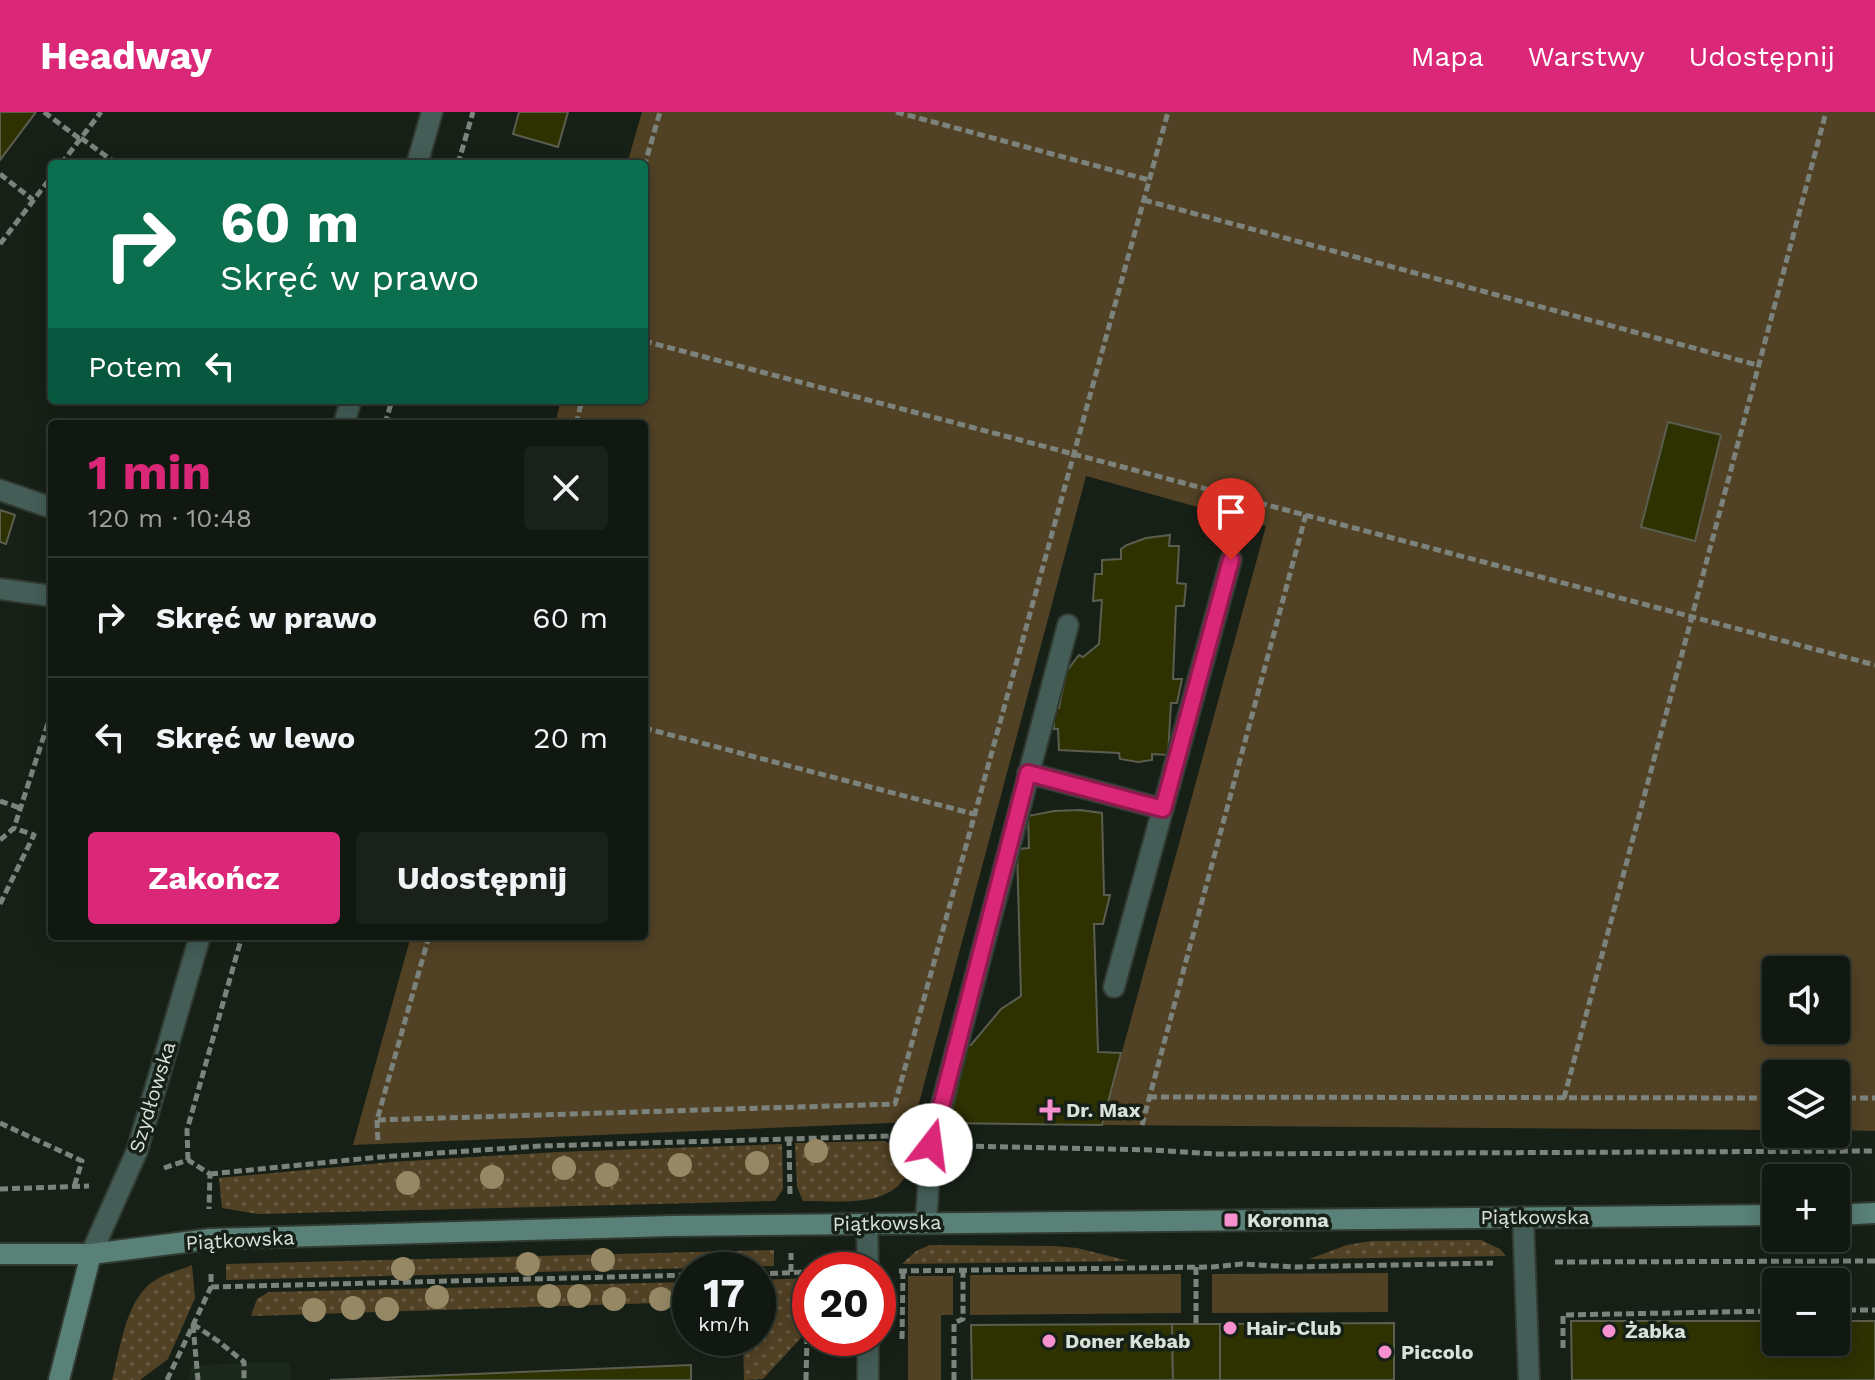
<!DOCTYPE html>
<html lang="pl">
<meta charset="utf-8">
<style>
body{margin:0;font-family:"Work Sans",sans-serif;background:#1a211a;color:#f1f3f6;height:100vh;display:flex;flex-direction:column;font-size:30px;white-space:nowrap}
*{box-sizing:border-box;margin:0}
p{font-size:26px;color:#9ca09f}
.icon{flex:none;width:44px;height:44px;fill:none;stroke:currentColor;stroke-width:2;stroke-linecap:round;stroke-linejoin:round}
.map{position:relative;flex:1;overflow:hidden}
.drawer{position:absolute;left:48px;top:308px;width:600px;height:520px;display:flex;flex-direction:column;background:#111811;border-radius:8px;box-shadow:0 4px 20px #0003,0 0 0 2px #303731}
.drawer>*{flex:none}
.banner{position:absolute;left:48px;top:48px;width:600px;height:244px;border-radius:8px;box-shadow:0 4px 20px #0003,0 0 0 2px #303731;background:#0b6e4f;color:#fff;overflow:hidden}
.buttons{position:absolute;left:1762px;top:844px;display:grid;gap:16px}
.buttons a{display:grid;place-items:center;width:88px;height:88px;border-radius:8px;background:#111811;box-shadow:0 4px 20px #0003,0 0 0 2px #303731;font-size:40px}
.speed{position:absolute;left:672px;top:1140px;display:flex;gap:16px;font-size:40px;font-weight:700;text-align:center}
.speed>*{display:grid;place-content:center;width:104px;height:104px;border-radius:50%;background:#111811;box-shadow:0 4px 20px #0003,0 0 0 2px #303731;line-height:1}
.speed small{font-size:20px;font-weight:400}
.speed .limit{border:12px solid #d22;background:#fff;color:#111}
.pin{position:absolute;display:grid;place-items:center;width:68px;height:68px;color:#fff;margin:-82px -34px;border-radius:50% 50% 50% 0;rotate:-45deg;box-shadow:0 0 8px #0007}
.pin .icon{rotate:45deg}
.me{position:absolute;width:88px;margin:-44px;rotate:15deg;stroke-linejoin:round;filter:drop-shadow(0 0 6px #0008)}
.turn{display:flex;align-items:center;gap:28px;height:168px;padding:0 40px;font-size:36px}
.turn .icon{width:104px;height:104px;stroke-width:2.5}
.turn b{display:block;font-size:56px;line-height:68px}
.then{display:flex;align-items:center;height:76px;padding:0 40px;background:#0003;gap:16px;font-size:30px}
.round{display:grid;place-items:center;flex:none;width:84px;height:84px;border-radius:8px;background:#1a211a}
.head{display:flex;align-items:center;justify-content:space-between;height:136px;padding:0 40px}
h1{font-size:48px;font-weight:700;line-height:60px;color:#db2777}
.cta{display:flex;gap:16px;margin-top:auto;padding:16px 40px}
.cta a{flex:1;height:92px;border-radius:8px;background:#db2777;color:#fff;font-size:32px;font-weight:700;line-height:92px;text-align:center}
.cta a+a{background:#1a211a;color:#f1f3f6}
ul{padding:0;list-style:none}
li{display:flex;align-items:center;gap:24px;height:120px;padding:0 40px;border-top:2px solid #303731}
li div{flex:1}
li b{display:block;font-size:30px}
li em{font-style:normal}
header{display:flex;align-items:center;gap:48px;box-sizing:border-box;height:112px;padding:0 40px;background:#db2777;color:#fff}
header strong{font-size:38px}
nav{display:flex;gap:44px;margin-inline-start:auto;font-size:28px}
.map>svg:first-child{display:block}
.built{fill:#1b291c}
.grass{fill:url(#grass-dots)}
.garden{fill:#524225;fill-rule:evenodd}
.building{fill:#2e3100;stroke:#5b5d4f;stroke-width:2}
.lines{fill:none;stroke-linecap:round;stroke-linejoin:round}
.lane-casing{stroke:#323b32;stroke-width:24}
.street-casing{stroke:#323b32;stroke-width:24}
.secondary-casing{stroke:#323b32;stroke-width:24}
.path{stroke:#7c837c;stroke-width:5;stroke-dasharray:8 4;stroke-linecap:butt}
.lane{stroke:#445d57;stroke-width:20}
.street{stroke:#445d57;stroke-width:20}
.secondary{stroke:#598177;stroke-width:20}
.tree{fill:#968865}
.route-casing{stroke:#8e194d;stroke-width:20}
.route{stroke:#db2777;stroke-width:14}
.poi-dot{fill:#f790ce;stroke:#172017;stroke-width:3}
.labels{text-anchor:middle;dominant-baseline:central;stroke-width:7;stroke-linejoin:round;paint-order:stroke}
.street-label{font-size:20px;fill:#dae0da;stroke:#172017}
.poi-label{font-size:20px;font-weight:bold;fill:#dae0da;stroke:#172017;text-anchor:start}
</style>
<header>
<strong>Headway</strong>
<nav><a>Mapa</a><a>Warstwy</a><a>Udostępnij</a></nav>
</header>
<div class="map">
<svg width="1875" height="1268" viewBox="0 0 1875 1268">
<defs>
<pattern id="grass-dots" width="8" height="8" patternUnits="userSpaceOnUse" patternTransform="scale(2)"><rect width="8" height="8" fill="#524225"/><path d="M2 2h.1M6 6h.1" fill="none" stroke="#6a5d44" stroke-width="1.8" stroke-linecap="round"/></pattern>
</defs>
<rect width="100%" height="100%" fill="#172017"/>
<!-- built -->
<polygon class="built" points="290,1250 291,1268 188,1268 192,1253"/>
<!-- grass -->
<g class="grass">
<path d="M884,1029l29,12c-2,7 -3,17 -8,24 -19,32 -70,23 -102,24l-6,-14 -2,-44z"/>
<polygon points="782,1032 783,1077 775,1089 258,1102 222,1096 219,1066 392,1050 557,1040"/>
<polygon points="1481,1128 1500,1137 1506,1144 1309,1147 1347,1133 1371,1129"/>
<polygon points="930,1133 1053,1134 1077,1136 1129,1149 902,1152 916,1139"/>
<polygon points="774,1138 774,1154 226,1168 226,1152"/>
<path d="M192,1153l3,33 -27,61 -28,21h-28c9,-32 13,-83 45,-101 10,-6 24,-9 35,-14z"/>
<polygon points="810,1166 810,1200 800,1227 763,1267 744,1268 743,1226 758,1226 758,1168"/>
<polygon points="690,1170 690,1190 251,1204 257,1187 269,1180"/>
</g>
<!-- garden -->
<g class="garden">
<path d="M642,0h1233v1019l-39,-1v-56h-60v56l-674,-5 164,-599 -180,-50 -172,646 -561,23 58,-209h233v-512h-89l6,-24h83v-236h-17zM1776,858h60v60h-60z"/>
<polygon points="1388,1161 1388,1200 1212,1201 1212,1162"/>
<polygon points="1181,1162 1181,1201 970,1203 970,1163"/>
<polygon points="908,1164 953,1164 953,1203 941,1203 941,1268 908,1268"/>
</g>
<!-- building -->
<g class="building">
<polygon points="0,0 36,0 0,48"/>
<polygon points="519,0 568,0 558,35 513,22"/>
<polygon points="1668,310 1721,323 1695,429 1641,415"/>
<polygon points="0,398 15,403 6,432 0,430"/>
<polygon points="1170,423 1169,434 1179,434 1177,471 1186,472 1184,494 1176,494 1173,567 1182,567 1177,591 1171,591 1168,643 1152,642 1152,648 1138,650 1120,647 1119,641 1059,638 1058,617 1054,617 1054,596 1059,596 1066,560 1079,543 1083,545 1099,532 1102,488 1093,489 1095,462 1102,462 1102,448 1121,447 1121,437 1127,433 1146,426"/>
<polygon points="1080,698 1102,701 1104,783 1110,783 1103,812 1094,812 1098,940 1121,941 1102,1013 949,1011 968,933 971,933 1001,897 1021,884 1017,737 1029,736 1028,704 1054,699"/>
<polygon points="1571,1209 1776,1209 1776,1230 1836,1230 1836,1209 1875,1209 1875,1268 1572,1268"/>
<polygon points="1394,1211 1394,1268 1220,1268 1220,1212"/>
<polygon points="1172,1212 1173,1268 972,1268 971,1213"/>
<polygon points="1172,1212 1220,1212 1220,1268 1173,1268"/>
<polygon points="691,1253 691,1268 330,1268"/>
</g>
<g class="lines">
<!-- lane casing -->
<g class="lane-casing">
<g id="lane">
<polyline points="0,378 52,396"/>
<polyline points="1028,661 1163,697"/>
<polyline points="1114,875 1231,448"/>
<polyline points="1523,1105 1529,1268"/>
<polyline points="926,1111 931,1033 1068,513"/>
</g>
</g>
<!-- street casing -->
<g class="street-casing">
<g id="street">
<polyline points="417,52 432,0"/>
<polyline points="344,312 351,288"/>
<polyline points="0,477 52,484"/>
<polyline points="867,1112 868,1158"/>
<polyline points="91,1142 137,1039 200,824"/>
<polyline points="868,1226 868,1268"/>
</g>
</g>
<!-- secondary casing -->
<g class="secondary-casing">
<g id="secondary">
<polyline points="1836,1103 1875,1101"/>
<polyline points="0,1142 91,1142 210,1127 671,1114 1776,1103"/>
<polyline points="59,1268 91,1142"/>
</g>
</g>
<!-- path -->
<g class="path">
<polyline points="44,0 80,27"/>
<polyline points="896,0 1149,68"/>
<polyline points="81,26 117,52"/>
<polyline points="61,52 101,0"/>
<polyline points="458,52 473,0"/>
<polyline points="644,55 660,0"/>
<polyline points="0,62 33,88"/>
<polyline points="1144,88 1757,253"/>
<polyline points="0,132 52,64"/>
<polyline points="644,229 1875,553"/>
<polyline points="385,312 392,288"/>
<polyline points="576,312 582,288"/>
<polyline points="644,616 974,702"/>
<polyline points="0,689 20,696"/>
<polyline points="0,728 14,716 52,599"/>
<polyline points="0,792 34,723 14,716"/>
<polyline points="429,824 377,1008 895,992 1168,0"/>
<polyline points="1149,985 1776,986"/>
<polyline points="1564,986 1826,0"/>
<polyline points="1836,986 1875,986"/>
<polyline points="377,1008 378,1032"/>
<polyline points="0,1011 82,1049 74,1075"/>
<polyline points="1142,1013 1306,402"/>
<polyline points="789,1026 790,1083"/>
<polyline points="964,1034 1153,1038 1215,1042 1875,1039"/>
<polyline points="188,1048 187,1018 242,824"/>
<polyline points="164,1056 188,1048 210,1062 209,1097"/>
<polyline points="210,1062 380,1045 540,1034 892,1024 903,1027"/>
<polyline points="0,1077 89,1074"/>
<polyline points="1555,1150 1875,1149"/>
<polyline points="1196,1155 1196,1212"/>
<polyline points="899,1159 1212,1155 1242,1152 1295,1155 1493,1151"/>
<polyline points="791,1160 791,1141"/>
<polyline points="758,1162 810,1160"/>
<polyline points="211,1175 690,1163"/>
<polyline points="1836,1198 1875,1198"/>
<polyline points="193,1212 218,1229 244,1250 244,1268"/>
<polyline points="193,1213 198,1268"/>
<polyline points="902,1227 903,1159"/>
<polyline points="1563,1236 1563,1203 1776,1199"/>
<polyline points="167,1268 211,1175 211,1159"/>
<polyline points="806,1268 807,1226 810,1214"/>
<polyline points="954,1268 954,1211 963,1207 963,1157"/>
</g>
<!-- lane -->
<use href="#lane" class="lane"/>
<!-- street -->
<use href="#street" class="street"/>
<!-- secondary -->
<use href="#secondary" class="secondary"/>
</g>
<!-- trees -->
<g class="tree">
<circle cx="816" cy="1039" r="12"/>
<circle cx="757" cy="1051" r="12"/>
<circle cx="680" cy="1053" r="12"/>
<circle cx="564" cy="1056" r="12"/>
<circle cx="607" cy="1063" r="12"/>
<circle cx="492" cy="1065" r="12"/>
<circle cx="408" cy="1071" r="12"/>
<circle cx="603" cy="1148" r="12"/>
<circle cx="528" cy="1152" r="12"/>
<circle cx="403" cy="1157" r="12"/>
<circle cx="549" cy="1184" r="12"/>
<circle cx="579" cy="1184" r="12"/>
<circle cx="437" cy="1185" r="12"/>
<circle cx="614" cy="1187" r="12"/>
<circle cx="661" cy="1187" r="12"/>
<circle cx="353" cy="1196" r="12"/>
<circle cx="387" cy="1197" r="12"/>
<circle cx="314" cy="1198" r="12"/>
</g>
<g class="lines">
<!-- route casing -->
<g class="route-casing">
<polyline id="route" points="931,1033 1028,661 1163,697 1231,448"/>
</g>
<!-- route -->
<use href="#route" class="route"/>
</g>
<!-- markers -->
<g class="poi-dot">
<path d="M1046 986h8v8h8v8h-8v8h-8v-8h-8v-8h8z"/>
<rect x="1223" y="1100" width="16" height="16" rx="4"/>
<circle cx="1230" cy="1216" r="8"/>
<circle cx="1609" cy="1219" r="8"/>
<circle cx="1049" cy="1229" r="8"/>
<circle cx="1385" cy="1240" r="8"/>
</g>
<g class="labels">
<!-- street labels -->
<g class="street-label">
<text transform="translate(152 985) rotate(-73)">Szydłowska</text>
<text x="1535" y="1105">Piątkowska</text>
<text transform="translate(887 1111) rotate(-1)">Piątkowska</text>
<text transform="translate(240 1128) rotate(-3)">Piątkowska</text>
</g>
<!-- poi labels -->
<g class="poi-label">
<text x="1066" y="998">Dr. Max</text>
<text x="1247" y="1108">Koronna</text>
<text x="1246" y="1216">Hair-Club</text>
<text x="1625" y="1219">Żabka</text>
<text x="1065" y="1229">Doner Kebab</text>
<text x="1401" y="1240">Piccolo</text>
</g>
</g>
</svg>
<div class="buttons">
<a><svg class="icon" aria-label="sound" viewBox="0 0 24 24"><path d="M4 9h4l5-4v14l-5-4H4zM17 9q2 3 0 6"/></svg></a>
<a><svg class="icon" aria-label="layers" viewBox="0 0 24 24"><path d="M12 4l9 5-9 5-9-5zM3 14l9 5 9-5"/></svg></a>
<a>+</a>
<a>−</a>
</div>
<div class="speed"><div>17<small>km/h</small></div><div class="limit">20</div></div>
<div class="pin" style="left:1231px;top:448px;background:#d93025"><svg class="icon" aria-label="arrive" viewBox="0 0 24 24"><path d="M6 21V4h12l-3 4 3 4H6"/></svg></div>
<svg class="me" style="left:931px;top:1033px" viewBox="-20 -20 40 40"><circle r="19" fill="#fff"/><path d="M0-13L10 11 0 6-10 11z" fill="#db2777"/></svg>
<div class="banner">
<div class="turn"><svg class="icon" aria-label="right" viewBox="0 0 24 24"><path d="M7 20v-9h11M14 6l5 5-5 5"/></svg><div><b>60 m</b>Skręć w prawo</div></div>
<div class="then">Potem<svg class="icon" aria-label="left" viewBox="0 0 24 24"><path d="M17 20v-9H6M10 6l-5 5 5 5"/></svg></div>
</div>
<section class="drawer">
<div class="head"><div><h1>1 min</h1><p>120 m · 10:48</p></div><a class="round"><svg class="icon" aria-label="close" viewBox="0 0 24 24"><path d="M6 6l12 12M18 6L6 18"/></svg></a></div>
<ul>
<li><svg class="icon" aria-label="right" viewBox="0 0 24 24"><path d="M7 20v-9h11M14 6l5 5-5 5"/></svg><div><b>Skręć w prawo</b></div><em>60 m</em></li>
<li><svg class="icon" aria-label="left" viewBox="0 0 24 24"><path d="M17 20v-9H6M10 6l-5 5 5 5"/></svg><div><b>Skręć w lewo</b></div><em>20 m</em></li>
</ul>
<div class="cta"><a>Zakończ</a><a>Udostępnij</a></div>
</section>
</div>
